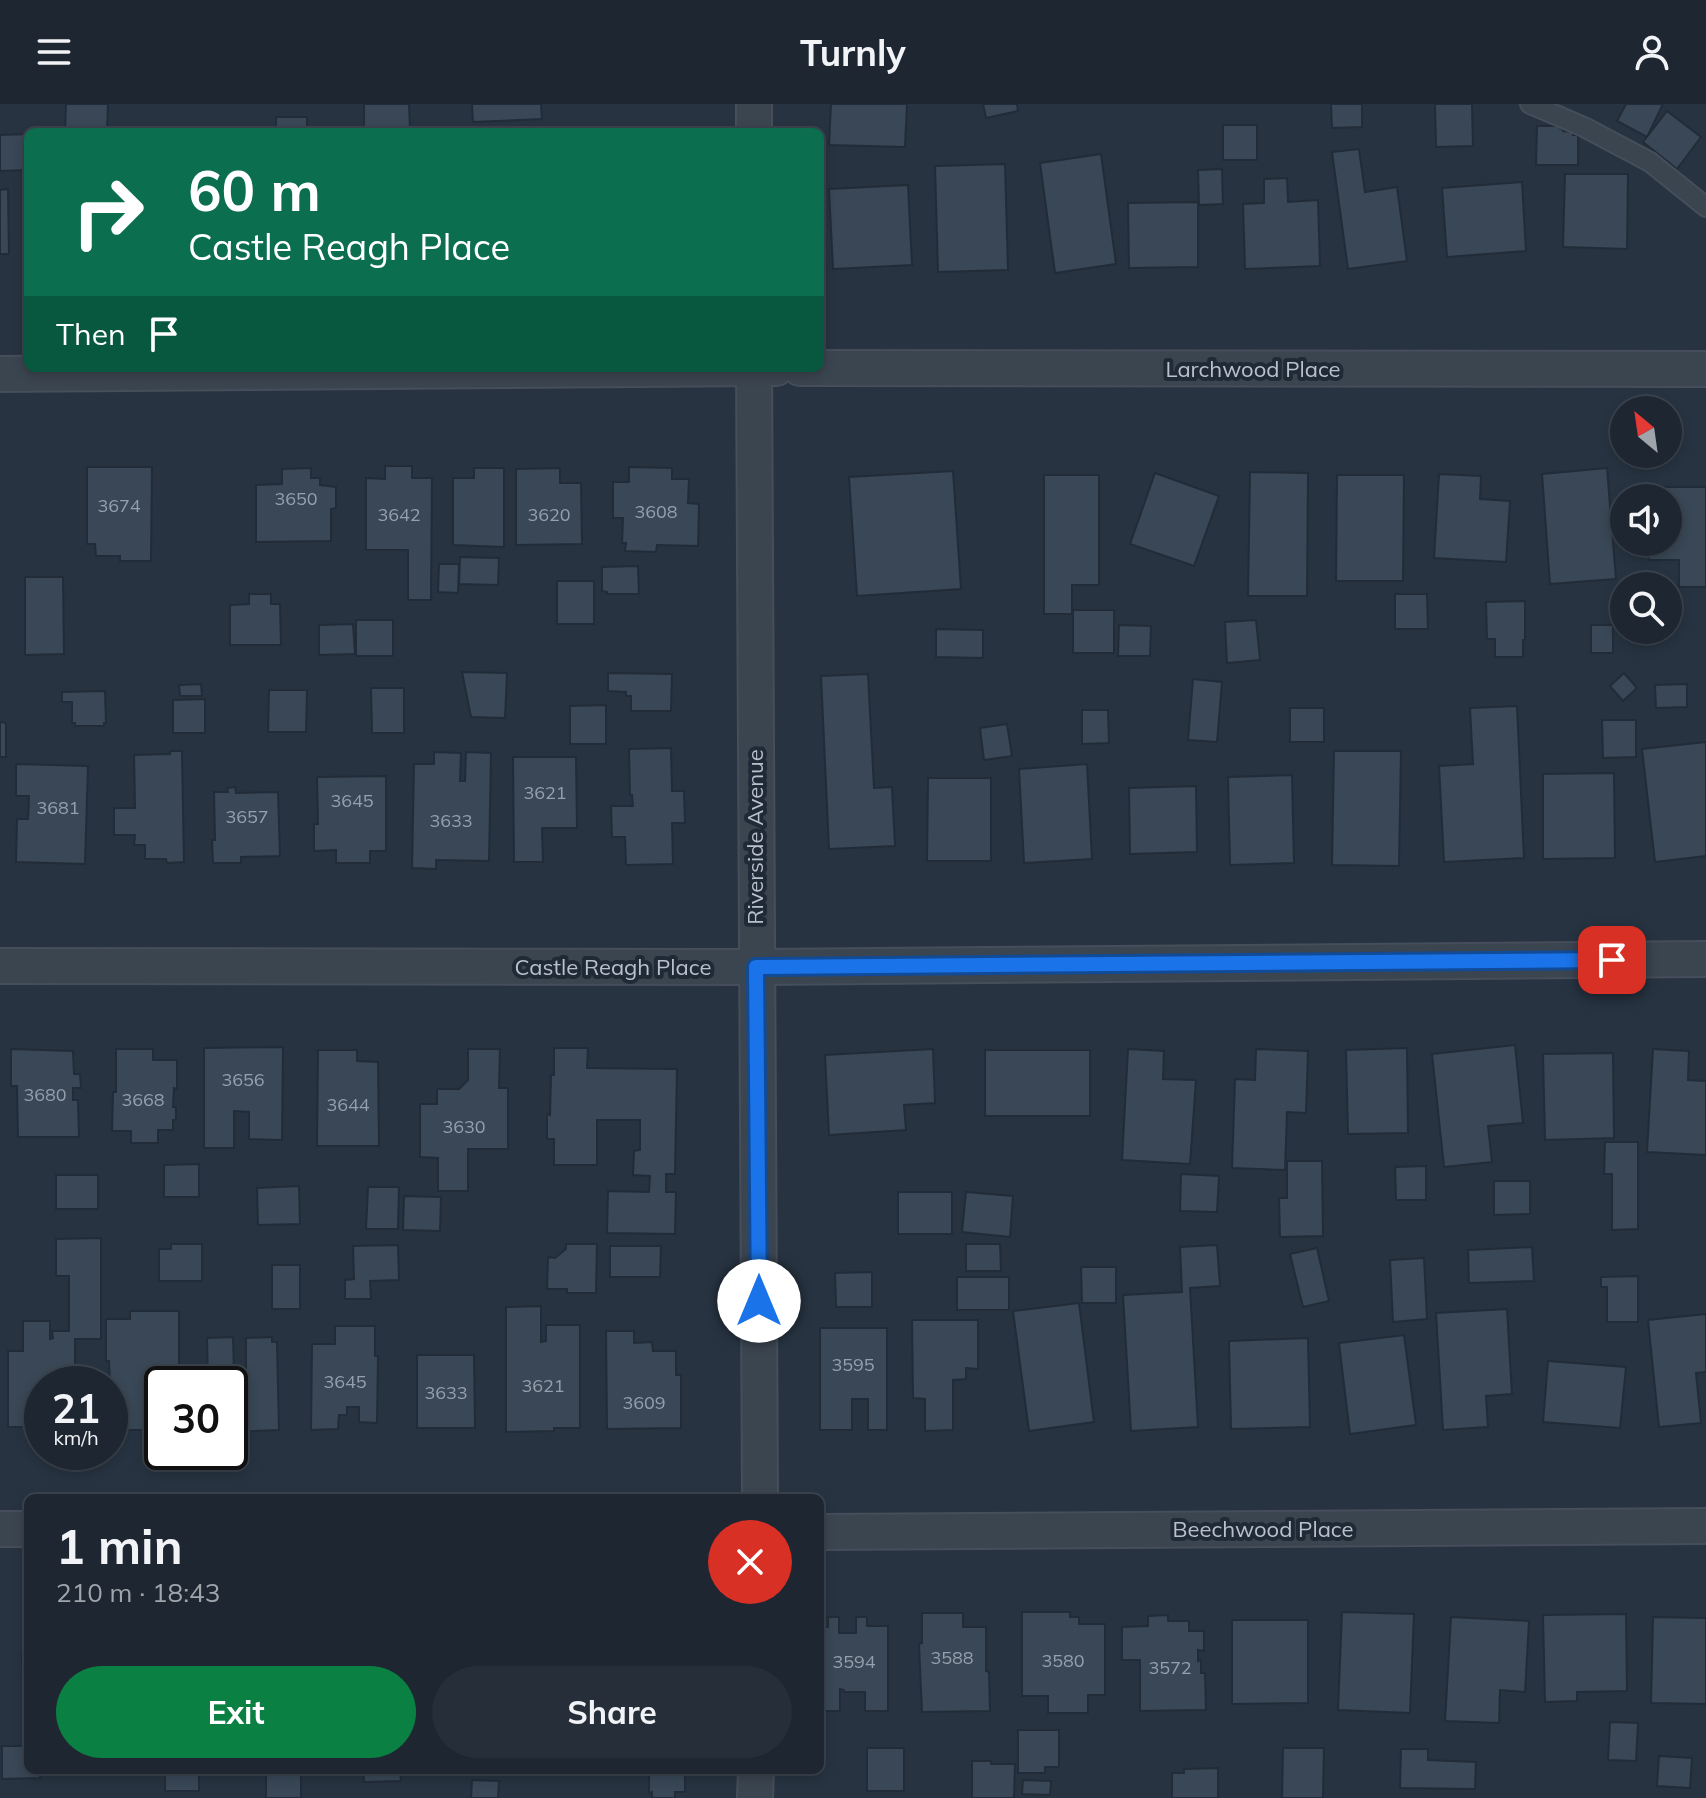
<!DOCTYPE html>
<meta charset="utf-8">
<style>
body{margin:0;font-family:Mulish,sans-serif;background:#252e39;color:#f1f3f6;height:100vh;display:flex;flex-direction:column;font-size:30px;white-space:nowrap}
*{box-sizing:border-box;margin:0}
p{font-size:26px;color:#a0a5ab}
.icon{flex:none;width:44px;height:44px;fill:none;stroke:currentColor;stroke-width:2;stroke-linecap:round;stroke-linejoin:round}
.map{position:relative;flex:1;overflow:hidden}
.side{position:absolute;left:24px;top:1390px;width:800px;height:280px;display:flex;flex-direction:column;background:#1d2631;border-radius:12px;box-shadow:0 4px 12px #0003,0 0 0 2px #3b434d}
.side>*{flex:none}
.hud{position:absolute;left:24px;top:24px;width:800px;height:244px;border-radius:12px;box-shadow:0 4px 12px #0003,0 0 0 2px #3b434d;background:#0b6e4f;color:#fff;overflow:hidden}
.needle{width:52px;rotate:331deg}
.tools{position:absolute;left:1610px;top:292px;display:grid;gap:16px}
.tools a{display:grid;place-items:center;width:72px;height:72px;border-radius:50%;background:#1d2631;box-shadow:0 4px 12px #0003,0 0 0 2px #3b434d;font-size:40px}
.speed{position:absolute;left:24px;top:1262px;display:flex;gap:16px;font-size:40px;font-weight:700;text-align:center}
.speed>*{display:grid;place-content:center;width:104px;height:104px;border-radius:50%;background:#1d2631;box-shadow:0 4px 12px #0003,0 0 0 2px #3b434d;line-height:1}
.speed small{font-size:20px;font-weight:400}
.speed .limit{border:4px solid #111;border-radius:12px;background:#fff;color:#111}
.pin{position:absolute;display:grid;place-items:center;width:68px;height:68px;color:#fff;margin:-34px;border-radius:16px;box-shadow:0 4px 12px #0006}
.me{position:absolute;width:88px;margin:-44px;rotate:0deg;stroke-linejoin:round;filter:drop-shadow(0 0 6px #0008)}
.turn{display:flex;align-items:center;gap:28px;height:168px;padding:0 32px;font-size:36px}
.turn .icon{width:104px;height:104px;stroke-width:2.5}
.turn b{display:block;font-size:56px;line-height:68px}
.then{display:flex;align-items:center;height:76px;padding:0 32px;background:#0003;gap:16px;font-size:30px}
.round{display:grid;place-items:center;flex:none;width:84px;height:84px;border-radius:42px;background:#252e39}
.head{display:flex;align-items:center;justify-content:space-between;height:136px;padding:0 32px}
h1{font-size:48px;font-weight:700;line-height:60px}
.button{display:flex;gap:16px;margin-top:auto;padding:16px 32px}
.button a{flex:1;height:92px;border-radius:48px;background:#0b8043;color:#fff;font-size:32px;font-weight:700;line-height:92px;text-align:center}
.button a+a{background:#252e39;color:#f1f3f6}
header{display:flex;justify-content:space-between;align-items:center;height:104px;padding:0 32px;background:#1d2631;font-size:36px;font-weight:700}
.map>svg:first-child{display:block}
.building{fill:#394756;stroke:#222c38;stroke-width:2}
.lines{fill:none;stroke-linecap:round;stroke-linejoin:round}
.service-casing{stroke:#454e5a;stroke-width:22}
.minor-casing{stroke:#454e5a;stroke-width:38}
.service{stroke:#3b4550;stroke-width:18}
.minor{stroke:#3b4550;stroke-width:34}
.route-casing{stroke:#114b97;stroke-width:20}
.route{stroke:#1a73e8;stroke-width:14}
.labels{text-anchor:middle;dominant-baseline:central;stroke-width:8;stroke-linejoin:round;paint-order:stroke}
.number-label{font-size:18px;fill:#96a0ac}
.street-label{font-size:22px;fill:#b8c0cb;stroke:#202a36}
</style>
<header><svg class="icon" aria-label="menu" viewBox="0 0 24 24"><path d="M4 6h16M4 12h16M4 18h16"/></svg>Turnly<svg class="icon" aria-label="person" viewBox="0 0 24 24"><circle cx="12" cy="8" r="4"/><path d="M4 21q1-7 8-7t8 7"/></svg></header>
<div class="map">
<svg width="1706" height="1694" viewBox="0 0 1706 1694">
<rect width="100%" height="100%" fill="#273341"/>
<!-- building -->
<g class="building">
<polygon points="66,0 108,0 107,28 65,28"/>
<polygon points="364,0 409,0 410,26 358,28 358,25 364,25"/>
<polygon points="472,0 541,0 542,15 473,18"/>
<polygon points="831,0 907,0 905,43 829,41"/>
<polygon points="983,0 1017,0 1018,7 986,14"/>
<polygon points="1331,0 1362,0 1362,23 1332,24"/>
<polygon points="1435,0 1472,0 1473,42 1436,43"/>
<polygon points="1626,0 1663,0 1647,33 1617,17"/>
<polygon points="1667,7 1701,33 1677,65 1643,38"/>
<rect x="276" y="13" width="31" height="15"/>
<rect x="1223" y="21" width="34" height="35"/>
<polygon points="1537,22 1557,22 1563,26 1563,27 1573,28 1573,31 1578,31 1578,61 1536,61"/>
<polygon points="28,30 28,66 0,67 0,31"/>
<polygon points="1359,45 1365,88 1397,83 1407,157 1348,165 1332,48"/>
<polygon points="1101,50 1116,160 1055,169 1040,59"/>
<polygon points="1005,60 1008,166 938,168 935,62"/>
<polygon points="1222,65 1223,100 1199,101 1198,66"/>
<polygon points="1565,70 1628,70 1627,145 1563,143"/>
<polygon points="1287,74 1288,98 1318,96 1320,162 1245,165 1243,100 1264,99 1264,75"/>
<polygon points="1522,78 1526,147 1447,153 1442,84"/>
<polygon points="908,81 912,161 833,165 829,85"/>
<polygon points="8,85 9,150 0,150 0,86"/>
<polygon points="1198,98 1198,163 1129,164 1128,99"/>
<polygon points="385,362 412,362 412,374 432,374 431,496 408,496 408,446 366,446 366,374 385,375"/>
<polygon points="87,363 152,363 151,457 120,457 120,452 96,452 95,440 87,440"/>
<polygon points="629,363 672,364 672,375 689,375 688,399 699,400 698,442 657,441 656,448 625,447 626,439 622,439 623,414 613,414 613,378 629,378"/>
<polygon points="311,364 311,374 320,374 320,381 336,383 336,404 331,405 331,437 256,438 256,381 282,380 282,365"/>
<polygon points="474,364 504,364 504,443 453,441 453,374 474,374"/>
<polygon points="560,364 560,379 581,379 582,440 516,441 516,365"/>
<polygon points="1607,364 1616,475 1550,480 1542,370"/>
<polygon points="953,367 961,485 857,492 849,373"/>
<polygon points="1250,368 1308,369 1307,492 1248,492"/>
<polygon points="1155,369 1219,392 1194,462 1130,440"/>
<polygon points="1439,370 1481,372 1480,395 1510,397 1506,458 1434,454"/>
<polygon points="1044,371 1099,371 1099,481 1072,481 1072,510 1044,510"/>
<polygon points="1337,371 1404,371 1403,477 1336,477"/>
<polygon points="1649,383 1706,383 1706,483 1679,483 1679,456 1649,456 1649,438 1668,438 1668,394 1649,394"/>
<polygon points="460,453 499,454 498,481 459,480"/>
<polygon points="439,460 459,460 458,489 438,488"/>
<polygon points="638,462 639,490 607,490 607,488 602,487 602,463"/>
<polygon points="25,473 63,473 64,550 25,551"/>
<rect x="557" y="477" width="37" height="43"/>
<polygon points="249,490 271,490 271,500 280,500 281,541 230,541 230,501 249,500"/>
<polygon points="1395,490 1427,490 1428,525 1395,525"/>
<rect x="1668" y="494" width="8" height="21"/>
<polygon points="1525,497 1525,536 1523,536 1523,553 1495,553 1495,535 1487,535 1486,498"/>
<rect x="1073" y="506" width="41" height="43"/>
<rect x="356" y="516" width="37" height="36"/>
<polygon points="1256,516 1260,556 1227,559 1225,518"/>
<polygon points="353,520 355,550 319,551 319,521"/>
<polygon points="1119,521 1151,522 1150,552 1118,552"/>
<rect x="1591" y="521" width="22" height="28"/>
<polygon points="936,525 983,526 983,554 936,553"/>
<polygon points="462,568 507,569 505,614 471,613"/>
<polygon points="608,569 672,570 671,607 631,607 631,592 626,592 626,588 608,587"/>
<polygon points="1624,569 1637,584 1623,597 1610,582"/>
<polygon points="868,570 874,684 892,683 895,742 829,745 821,572"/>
<polygon points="1193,575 1222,578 1217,638 1188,636"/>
<polygon points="201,580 202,592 180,592 179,581"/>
<polygon points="1687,580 1687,603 1656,604 1655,581"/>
<polygon points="371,584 404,584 404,629 372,629"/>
<polygon points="269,586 307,586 306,628 268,628"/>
<polygon points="105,587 106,619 104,619 104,622 75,622 75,619 72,619 72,598 62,598 62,588"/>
<polygon points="205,595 205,629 173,629 173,596"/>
<polygon points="606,601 606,640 570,640 570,602"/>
<polygon points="1517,602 1524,754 1444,758 1439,662 1473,660 1470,604"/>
<rect x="1290" y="604" width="34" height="34"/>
<polygon points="1082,606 1108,606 1109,639 1082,640"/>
<polygon points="1602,616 1636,616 1636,653 1603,654"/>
<polygon points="0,618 6,619 6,653 0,653"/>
<polygon points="1007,620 1012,652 984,656 980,624"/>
<polygon points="1706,638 1706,752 1655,758 1642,645"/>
<polygon points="671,644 672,687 684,687 685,719 672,719 673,760 626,761 625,733 612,733 611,702 633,702 632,691 630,691 629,645"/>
<polygon points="170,647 182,647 184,758 167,759 166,755 145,755 145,741 134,741 135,731 114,731 114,704 135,704 134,651 170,650"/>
<polygon points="1334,647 1401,647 1399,762 1332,761"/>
<polygon points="434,648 461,649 460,677 465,677 466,648 491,649 489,757 436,756 436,765 412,764 414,660 434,660"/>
<polygon points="513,653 576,653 577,724 542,724 543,758 514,758"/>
<polygon points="16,660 88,662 85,760 16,758 17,715 28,715 29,692 16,692"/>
<polygon points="1087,660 1092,755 1024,759 1019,665"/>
<polygon points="1614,669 1615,754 1543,755 1543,670"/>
<polygon points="1292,671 1294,759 1230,761 1228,673"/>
<polygon points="386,672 386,747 370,747 370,759 336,759 336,746 314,747 314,720 318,720 317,673"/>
<polygon points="928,674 991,674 991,757 927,757"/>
<polygon points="1196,682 1197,748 1130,750 1129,684"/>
<polygon points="235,683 236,689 278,688 280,752 241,753 241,759 213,759 212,736 215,736 214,688 228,688 227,684"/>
<polygon points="1515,941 1523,1019 1488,1022 1492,1058 1444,1063 1432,950"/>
<polygon points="283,943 282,1036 249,1035 249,1008 234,1007 234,1044 204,1044 204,944"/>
<polygon points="554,944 588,944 587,964 677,965 675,1070 666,1070 666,1088 676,1088 675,1130 607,1129 608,1087 649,1088 650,1072 633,1071 634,1047 640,1046 640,1016 597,1016 597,1061 554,1061 554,1035 547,1035 547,1010 550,1011 551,971 554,971"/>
<polygon points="1407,944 1408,1029 1348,1030 1346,946"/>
<polygon points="11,945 73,947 74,970 80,970 81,984 73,984 73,996 78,996 79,1033 18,1033 17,982 11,982"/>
<polygon points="116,945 153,945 153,956 177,956 177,985 174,984 173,1003 176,1003 176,1016 173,1016 173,1026 158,1026 158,1039 131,1039 131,1027 112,1027 113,988 116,988"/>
<polygon points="468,945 500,945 499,984 508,984 508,1045 468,1045 468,1087 438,1087 438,1054 420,1053 420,1000 437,1000 437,985 459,985 468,976"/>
<polygon points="933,945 935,999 904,1001 906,1026 829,1031 825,951"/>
<polygon points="1128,945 1164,947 1163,975 1196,976 1190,1060 1122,1056"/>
<polygon points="1256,945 1308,947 1306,1009 1287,1008 1285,1066 1232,1064 1235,975 1255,976"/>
<polygon points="1653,945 1689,947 1688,976 1706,977 1706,1051 1647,1048"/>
<polygon points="318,946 357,946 357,957 378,958 379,1042 317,1042"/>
<rect x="985" y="946" width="105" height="66"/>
<polygon points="1613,949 1614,1034 1545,1036 1543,950"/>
<polygon points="1605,1038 1638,1038 1638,1125 1612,1126 1612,1070 1604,1070"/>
<polygon points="1287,1057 1322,1057 1323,1132 1280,1133 1279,1094 1287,1094"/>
<polygon points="199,1060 199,1093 164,1093 164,1061"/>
<polygon points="1426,1062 1426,1096 1396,1096 1395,1063"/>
<polygon points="1181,1070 1219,1072 1217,1108 1180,1107"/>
<rect x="56" y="1071" width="42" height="34"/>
<polygon points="1494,1077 1530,1077 1530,1110 1494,1111"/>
<polygon points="299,1082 300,1120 258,1121 257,1084"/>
<polygon points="368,1083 399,1083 398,1125 366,1125"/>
<rect x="898" y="1088" width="54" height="42"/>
<polygon points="966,1088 1013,1092 1010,1133 962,1128"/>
<polygon points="404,1092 441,1093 440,1127 403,1126"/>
<polygon points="101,1134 101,1235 75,1235 75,1271 79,1271 80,1280 42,1280 42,1327 30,1327 30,1323 8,1323 8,1247 23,1247 23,1217 50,1217 50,1235 53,1234 52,1227 69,1227 69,1172 56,1172 56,1135"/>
<polygon points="171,1140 202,1140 202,1177 159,1177 159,1145 171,1145"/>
<polygon points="566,1140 597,1140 596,1189 567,1189 567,1185 547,1185 548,1153 555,1154 566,1145"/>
<polygon points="966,1140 1000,1140 1001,1167 966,1167"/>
<polygon points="398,1141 399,1176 370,1177 371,1195 345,1195 345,1176 354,1175 353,1142"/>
<polygon points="1217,1141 1220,1182 1190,1184 1198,1323 1131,1327 1123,1191 1182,1188 1180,1143"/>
<polygon points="610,1142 661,1142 660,1173 610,1173"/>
<polygon points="1532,1143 1534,1177 1469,1179 1468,1146"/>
<polygon points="1317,1144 1329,1197 1303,1203 1290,1150"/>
<polygon points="1424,1154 1427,1215 1393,1218 1390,1156"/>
<rect x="272" y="1161" width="28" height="44"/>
<polygon points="1081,1163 1116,1163 1116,1199 1082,1199"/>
<polygon points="872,1168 872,1203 836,1203 835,1169"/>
<polygon points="1638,1172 1638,1218 1607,1218 1607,1183 1601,1183 1601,1173"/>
<rect x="957" y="1173" width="52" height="33"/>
<polygon points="1079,1199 1094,1318 1029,1327 1013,1207"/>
<polygon points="541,1202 541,1238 546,1237 546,1221 580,1221 580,1324 554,1324 554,1327 506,1328 506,1203"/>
<polygon points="1507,1205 1512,1290 1486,1292 1488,1323 1443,1326 1436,1209"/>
<polygon points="130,1207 179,1207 179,1266 166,1266 166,1280 162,1280 162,1326 110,1326 110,1280 109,1257 106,1257 106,1215 130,1215"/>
<polygon points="1706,1210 1706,1268 1696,1269 1701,1319 1659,1323 1648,1216"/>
<polygon points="912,1216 978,1216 978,1265 966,1264 966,1275 953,1276 953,1326 925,1327 925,1295 913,1294"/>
<polygon points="335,1222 375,1222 375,1252 378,1252 377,1319 359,1318 359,1303 347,1303 347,1311 339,1311 338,1325 311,1326 312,1240 335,1240"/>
<polygon points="820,1224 887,1224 887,1326 868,1326 868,1295 852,1295 852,1326 820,1326"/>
<polygon points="606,1227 634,1227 634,1239 652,1238 653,1247 676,1247 676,1271 681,1271 681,1324 607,1325"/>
<polygon points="1404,1231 1416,1321 1350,1330 1339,1239"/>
<polygon points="233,1233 234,1266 246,1265 246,1234 272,1233 272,1238 277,1238 279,1326 230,1328 230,1280 208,1280 207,1234"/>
<polygon points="1308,1234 1310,1323 1231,1325 1229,1237"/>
<polygon points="417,1251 474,1251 475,1324 417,1324"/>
<polygon points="1548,1257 1626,1263 1620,1324 1543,1318"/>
<polygon points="1022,1508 1070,1508 1070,1513 1079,1513 1079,1520 1105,1520 1105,1591 1088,1591 1088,1609 1048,1609 1048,1592 1022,1592"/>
<polygon points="1342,1508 1414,1510 1410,1609 1338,1606"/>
<polygon points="922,1509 963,1509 963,1523 986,1523 986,1567 989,1568 990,1607 922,1608 919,1540 922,1539"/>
<polygon points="1626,1510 1627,1587 1577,1588 1577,1597 1545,1598 1543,1511"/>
<polygon points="1168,1511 1168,1517 1189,1517 1189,1527 1204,1527 1204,1547 1198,1546 1198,1557 1201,1556 1201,1569 1205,1569 1206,1606 1140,1607 1140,1556 1122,1556 1122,1523 1148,1522 1148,1512"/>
<polygon points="828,1513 839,1513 839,1529 856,1529 856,1513 867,1513 867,1522 888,1522 888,1607 865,1607 865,1588 844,1588 844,1586 840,1585 840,1607 820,1607 820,1523 828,1523"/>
<polygon points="1451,1513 1529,1517 1525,1588 1500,1586 1499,1619 1445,1617"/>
<polygon points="1653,1513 1706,1514 1706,1600 1651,1599"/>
<polygon points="1232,1516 1308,1516 1308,1599 1232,1600"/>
<polygon points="22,1550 28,1550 28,1600 24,1600"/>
<polygon points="1610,1618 1638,1619 1636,1657 1608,1656"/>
<polygon points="1018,1626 1059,1626 1059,1663 1045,1663 1045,1669 1018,1669"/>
<polygon points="2,1642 28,1642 28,1666 40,1666 40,1674 2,1675"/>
<rect x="867" y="1644" width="37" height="43"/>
<polygon points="1283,1644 1324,1644 1323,1694 1282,1694"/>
<polygon points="1401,1645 1428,1645 1428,1656 1476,1658 1475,1685 1400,1684"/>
<polygon points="1659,1652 1692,1654 1690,1684 1657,1682"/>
<polygon points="972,1657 991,1657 991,1660 1015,1660 1014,1694 972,1694"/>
<polygon points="1218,1664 1218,1694 1172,1694 1172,1669 1184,1669 1184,1665"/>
<rect x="165" y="1666" width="34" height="21"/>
<rect x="266" y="1666" width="35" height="28"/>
<polygon points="363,1666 400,1666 401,1677 364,1678"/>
<polygon points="649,1666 685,1666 685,1688 675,1688 675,1694 652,1694 652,1688 649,1689"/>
<polygon points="472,1676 499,1677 498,1694 471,1694"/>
<polygon points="1023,1676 1051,1677 1050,1691 1022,1690"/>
</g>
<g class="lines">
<!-- service casing -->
<g class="service-casing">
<polyline id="service" points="1530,0 1584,23 1650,58 1706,103"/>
</g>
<!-- minor casing -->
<g class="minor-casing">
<g id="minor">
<polyline points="754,0 754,28"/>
<polyline points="754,264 760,1394"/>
<polyline points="800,264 1706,265"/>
<polyline points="0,270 776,264"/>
<polyline points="0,862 756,863 1706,855"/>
<polyline points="0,1425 28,1425"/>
<polyline points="820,1428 1706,1422"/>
<polyline points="755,1694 756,1666"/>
</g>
</g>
<!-- service -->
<use href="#service" class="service"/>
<!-- minor -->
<use href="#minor" class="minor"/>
</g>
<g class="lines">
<!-- route casing -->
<g class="route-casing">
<polyline id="route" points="759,1197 756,863 1612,856"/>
</g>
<!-- route -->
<use href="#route" class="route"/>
</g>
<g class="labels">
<!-- number labels -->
<g class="number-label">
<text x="296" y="394">3650</text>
<text x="119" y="401">3674</text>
<text x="656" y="407">3608</text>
<text x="399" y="410">3642</text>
<text x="549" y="410">3620</text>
<text x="545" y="688">3621</text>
<text x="352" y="696">3645</text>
<text x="58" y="703">3681</text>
<text x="247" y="712">3657</text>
<text x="451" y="716">3633</text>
<text x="243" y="975">3656</text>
<text x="45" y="990">3680</text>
<text x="143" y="995">3668</text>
<text x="348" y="1000">3644</text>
<text x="464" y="1022">3630</text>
<text x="853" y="1260">3595</text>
<text x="345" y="1277">3645</text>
<text x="543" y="1281">3621</text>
<text x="446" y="1288">3633</text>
<text x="644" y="1298">3609</text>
<text x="952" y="1553">3588</text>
<text x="1063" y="1556">3580</text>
<text x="854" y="1557">3594</text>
<text x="1170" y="1563">3572</text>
</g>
<!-- street labels -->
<g class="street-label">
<text x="1253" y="265">Larchwood Place</text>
<text transform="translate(755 733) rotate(-90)">Riverside Avenue</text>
<text x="613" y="863">Castle Reagh Place</text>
<text x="1263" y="1425">Beechwood Place</text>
</g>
</g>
</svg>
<div class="tools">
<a><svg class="needle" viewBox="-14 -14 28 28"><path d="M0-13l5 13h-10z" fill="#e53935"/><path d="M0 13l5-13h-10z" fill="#a0a5ab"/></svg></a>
<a><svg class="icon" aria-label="sound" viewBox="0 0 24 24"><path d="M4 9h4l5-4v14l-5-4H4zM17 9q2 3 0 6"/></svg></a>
<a><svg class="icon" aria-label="search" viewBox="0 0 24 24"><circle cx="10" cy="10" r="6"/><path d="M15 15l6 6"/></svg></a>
</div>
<div class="speed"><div>21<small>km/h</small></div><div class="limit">30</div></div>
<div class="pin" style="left:1612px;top:856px;background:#d93025"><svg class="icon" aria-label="arrive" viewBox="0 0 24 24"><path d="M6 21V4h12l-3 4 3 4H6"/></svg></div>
<svg class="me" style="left:759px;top:1197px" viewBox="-20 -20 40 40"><circle r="19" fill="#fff"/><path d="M0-13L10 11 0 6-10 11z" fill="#1a73e8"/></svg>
<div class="hud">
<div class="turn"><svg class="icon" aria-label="right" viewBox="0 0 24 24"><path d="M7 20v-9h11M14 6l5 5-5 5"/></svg><div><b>60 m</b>Castle Reagh Place</div></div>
<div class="then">Then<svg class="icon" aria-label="arrive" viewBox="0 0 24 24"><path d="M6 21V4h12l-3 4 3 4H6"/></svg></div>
</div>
<section class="side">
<div class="head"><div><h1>1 min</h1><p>210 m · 18:43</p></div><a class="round" style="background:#d93025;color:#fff"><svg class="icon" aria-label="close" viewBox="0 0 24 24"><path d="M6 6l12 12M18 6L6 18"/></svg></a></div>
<div class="button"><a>Exit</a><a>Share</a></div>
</section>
</div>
